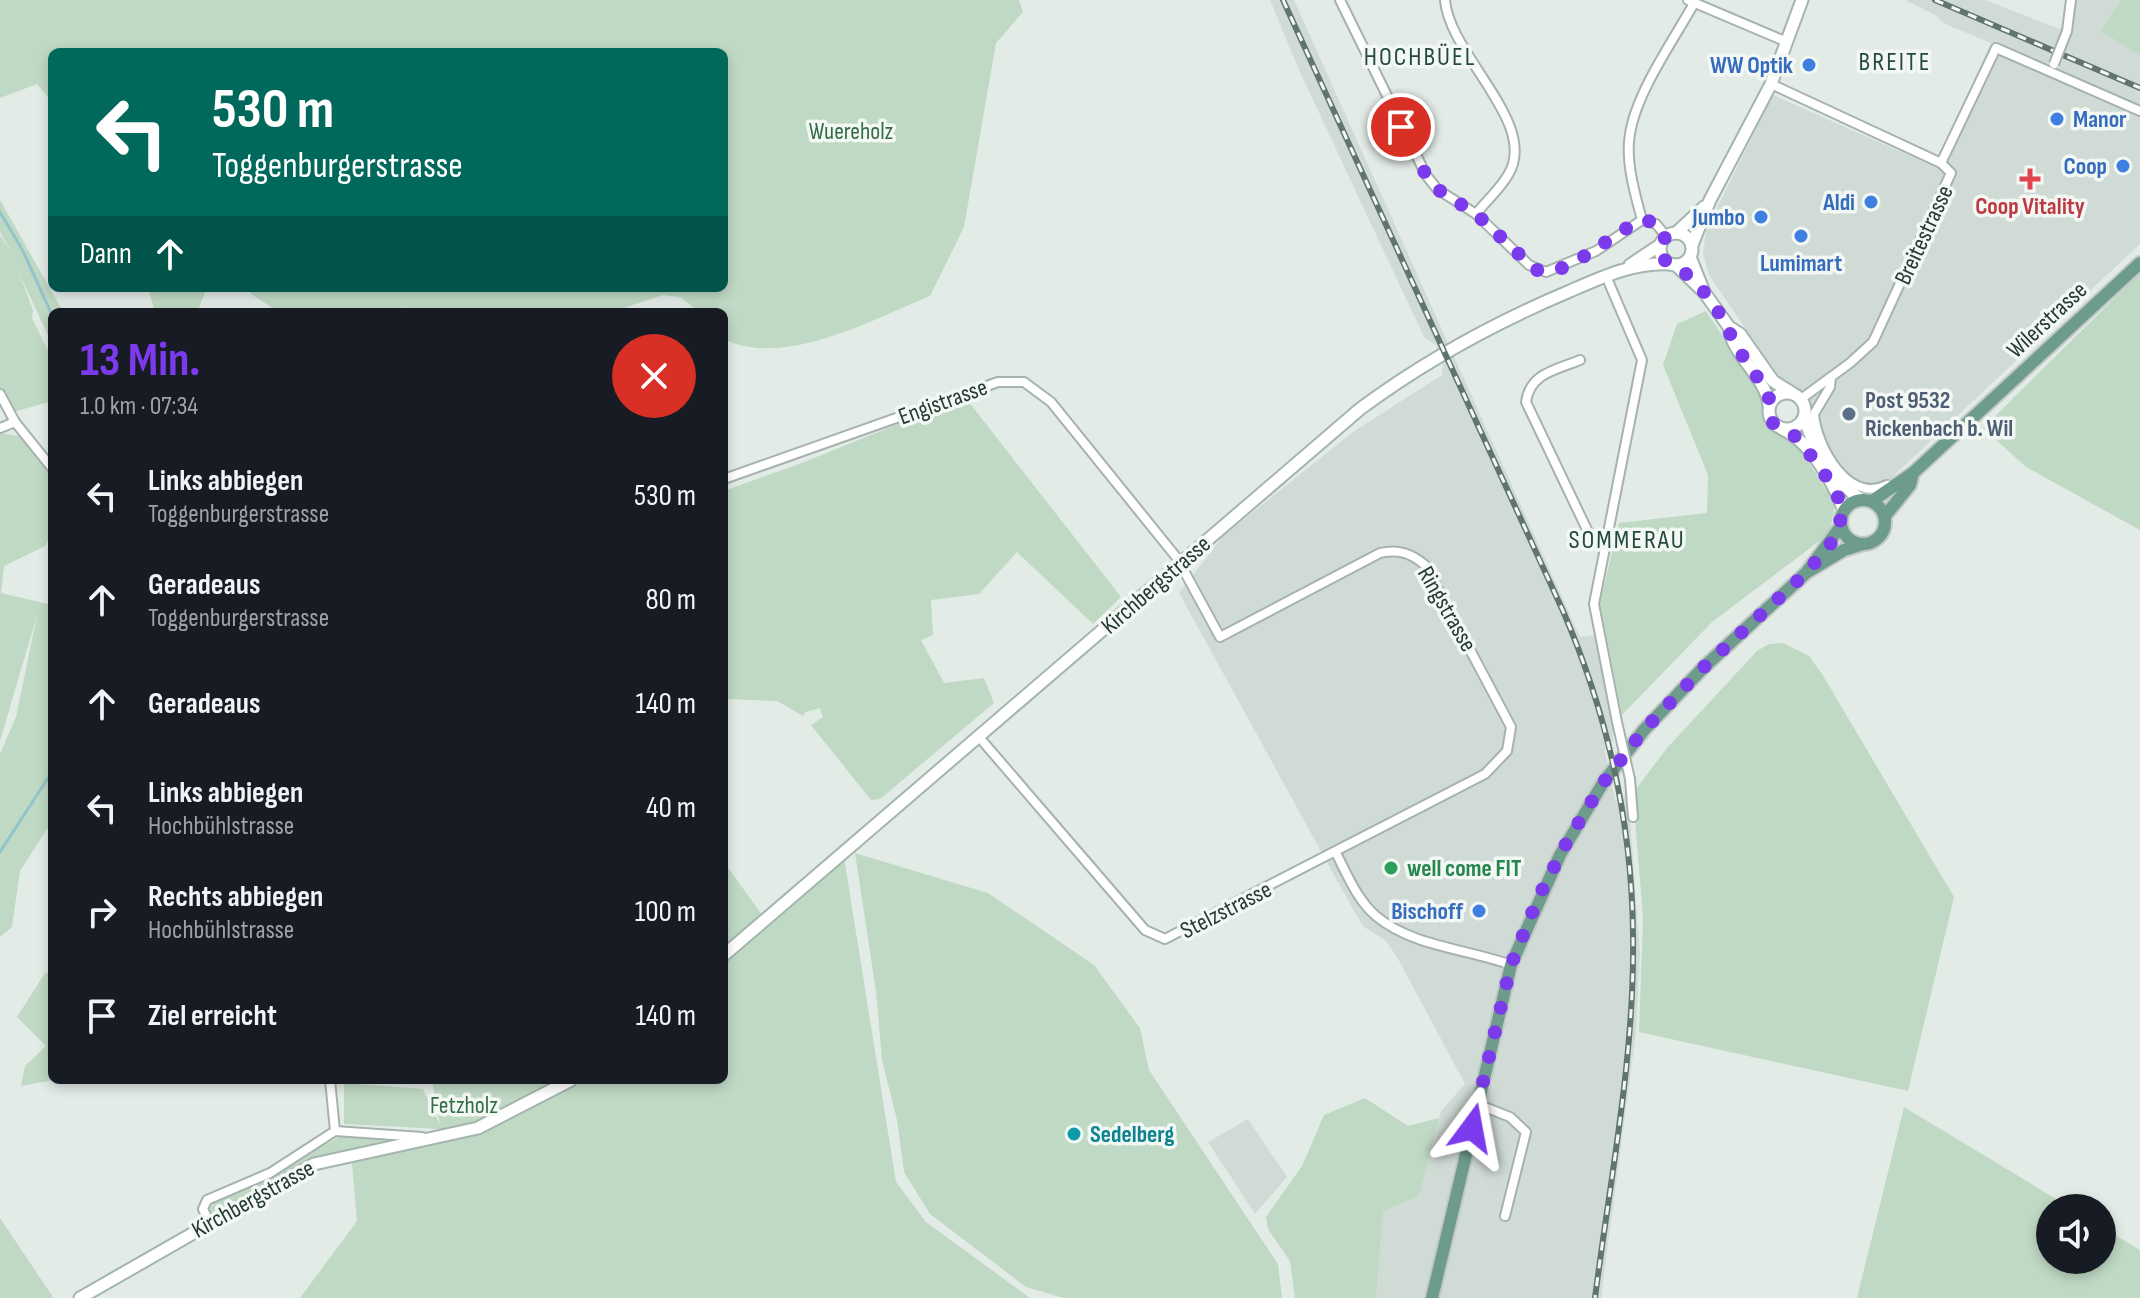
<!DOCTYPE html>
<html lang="de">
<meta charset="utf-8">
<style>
body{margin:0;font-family:"Sofia Sans Condensed",sans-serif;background:#20242c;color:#f1f3f6;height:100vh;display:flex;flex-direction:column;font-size:30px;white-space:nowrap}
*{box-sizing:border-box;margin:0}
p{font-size:26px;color:#9ea1a6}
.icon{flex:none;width:44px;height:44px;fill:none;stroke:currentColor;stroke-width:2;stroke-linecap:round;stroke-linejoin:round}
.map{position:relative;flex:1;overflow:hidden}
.panel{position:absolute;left:48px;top:308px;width:680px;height:776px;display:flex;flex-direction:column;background:#171b24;border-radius:12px;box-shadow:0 4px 12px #0003}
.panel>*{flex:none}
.guide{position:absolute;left:48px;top:48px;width:680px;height:244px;border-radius:12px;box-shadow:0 4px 12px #0003;background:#00695c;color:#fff;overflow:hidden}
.controls{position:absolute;left:2036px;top:1194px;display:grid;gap:16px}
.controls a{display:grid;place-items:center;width:80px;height:80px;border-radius:50%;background:#171b24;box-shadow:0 4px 12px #0003;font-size:40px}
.pin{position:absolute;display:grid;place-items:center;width:68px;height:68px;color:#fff;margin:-34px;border:4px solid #fff;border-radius:50%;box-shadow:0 2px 8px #0007}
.me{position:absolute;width:88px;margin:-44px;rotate:13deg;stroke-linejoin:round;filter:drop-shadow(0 0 6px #0008)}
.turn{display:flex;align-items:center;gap:28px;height:168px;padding:0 32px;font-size:36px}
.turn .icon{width:104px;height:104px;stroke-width:2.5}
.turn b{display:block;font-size:56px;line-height:68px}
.then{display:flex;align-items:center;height:76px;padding:0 32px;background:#0003;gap:16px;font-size:30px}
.round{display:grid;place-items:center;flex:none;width:84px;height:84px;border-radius:42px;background:#20242c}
.summary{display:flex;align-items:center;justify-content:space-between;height:136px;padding:0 32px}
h1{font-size:48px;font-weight:700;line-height:60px;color:#7c3aed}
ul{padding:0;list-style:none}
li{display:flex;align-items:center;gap:24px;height:104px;padding:0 32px}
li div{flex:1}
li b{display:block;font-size:30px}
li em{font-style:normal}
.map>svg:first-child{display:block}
.built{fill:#d1dbd6}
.green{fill:#bfd9c4}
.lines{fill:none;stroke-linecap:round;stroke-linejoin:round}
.stream{stroke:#92c4c9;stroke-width:3}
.street-casing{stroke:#a6b2ad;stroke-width:12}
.secondary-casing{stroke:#a3b5ae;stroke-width:15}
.primary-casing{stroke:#c2c8c6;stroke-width:16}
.street{stroke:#fff;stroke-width:8}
.secondary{stroke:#fff;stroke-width:11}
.primary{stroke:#6d9b8c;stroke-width:12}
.rail-casing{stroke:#60756e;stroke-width:6}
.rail{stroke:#f3f8f5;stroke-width:3;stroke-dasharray:9;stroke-linecap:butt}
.street-bridge-casing{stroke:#a6b2ad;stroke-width:12;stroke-linecap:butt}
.street-bridge{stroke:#fff;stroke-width:8}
.route{stroke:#7c3aed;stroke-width:14;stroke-dasharray:0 25.2}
.shop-dot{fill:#3f7fe0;stroke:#f3f8f5;stroke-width:3}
.health-dot{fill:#e0444e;stroke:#f3f8f5;stroke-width:3}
.service-dot{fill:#5c6f8a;stroke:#f3f8f5;stroke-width:3}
.leisure-dot{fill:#2e9e5b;stroke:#f3f8f5;stroke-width:3}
.culture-dot{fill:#0f9aa8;stroke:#f3f8f5;stroke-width:3}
.labels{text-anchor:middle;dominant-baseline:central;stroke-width:7;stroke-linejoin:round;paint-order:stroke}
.shop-label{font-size:24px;font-weight:bold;fill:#366cbe;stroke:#f3f8f5;text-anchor:end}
.park-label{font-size:24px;fill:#346c46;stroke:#f3f8f5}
.health-label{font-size:24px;font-weight:bold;fill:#be3a42;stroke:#f3f8f5}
.street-label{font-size:24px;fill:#253a33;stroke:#f3f8f5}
.service-label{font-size:24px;font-weight:bold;fill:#4e5e75;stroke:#f3f8f5;text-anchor:start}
.leisure-label{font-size:24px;font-weight:bold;fill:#27864d;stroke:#f3f8f5;text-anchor:start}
.culture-label{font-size:24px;font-weight:bold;fill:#0d838f;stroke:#f3f8f5;text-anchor:start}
.neighbourhood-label{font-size:26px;letter-spacing:2px;fill:#234a3d;stroke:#f3f8f5}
</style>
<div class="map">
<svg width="2140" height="1298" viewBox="0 0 2140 1298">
<rect width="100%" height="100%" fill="#e3ebe7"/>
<!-- built -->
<g class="built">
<polygon points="1270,0 1294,0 1580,637 1595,635 1613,723 1613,741 1605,751 1615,800 1628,793 1640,954 1636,1032 1601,1298 1376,1298 1382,1211 1419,1196 1441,1111 1465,1084 1397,957 1386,941 1364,927 1355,913 1179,593 1224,535 1353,432 1442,375 1443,361 1436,345 1424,337 1299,70"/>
<polygon points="1905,0 1985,0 2070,33 2074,0 2140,0 2140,244 1886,483 1863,485 1846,476 1709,275 1703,253 1706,230 1773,95 1935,167 1991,43 1945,24 1935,15"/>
<polygon points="1248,1119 1287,1177 1255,1214 1208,1142"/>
</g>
<!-- green -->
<g class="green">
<path d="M0,0h1019l4,12 -27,31 -32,184 -34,69c-57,23 -146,73 -206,43v-27h-25l-19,-15 -17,-2 -51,17h-205l-5,-5 -9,5h-114l-28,-18 -1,-6h474v-236h-672v50l-15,-18 -37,14z"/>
<polygon points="2121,0 2140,0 2140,55 2101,31"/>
<polygon points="0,200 61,308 74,312 52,312 52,344 19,273 33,310 32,318 52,359 52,401 10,413 0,388 0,235 11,252 0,232"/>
<polygon points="2140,273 2140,530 2026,467 1983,428"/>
<polygon points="148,288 207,288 197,312 155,312"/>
<polygon points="1706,311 1761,394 1768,424 1796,443 1835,503 1830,533 1712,622 1622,715 1600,603 1619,523 1707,513 1708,475 1663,365 1677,324"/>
<polygon points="965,397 1121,597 1093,624 1017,552 979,594 931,600 933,635 921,640 944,683 984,678 994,703 880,799 871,800 811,725 823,717 820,708 806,712 803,716 777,701 724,699 724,491 799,464"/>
<polygon points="0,433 19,436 52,472 52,532 45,546 4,566 1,593 52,605 52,821 20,871 12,927 0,937 0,754 16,717 37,615 0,741"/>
<polygon points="1783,643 1809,656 1822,674 1954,897 1908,1091 1639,1032 1643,918 1633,793 1667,748 1757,651 1769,644"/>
<polygon points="843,851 896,1182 926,1222 1030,1298 300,1298 357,1221 352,1163 443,1141 440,1129 344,1124 344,1083 423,1089 440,1125 432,1080 724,1080 724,862 762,915"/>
<polygon points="855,853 988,893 1094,965 1140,1028 1149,1070 1278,1264 1282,1298 1064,1298 1026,1287 930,1214 904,1172 897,1120 882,1060 876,991"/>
<polygon points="45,973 52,973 54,1080 21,1086 25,1066 46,1046 17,1017"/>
<polygon points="1365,1098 1408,1126 1439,1118 1419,1196 1383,1211 1376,1298 1295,1298 1290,1261 1268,1229 1266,1217 1302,1166 1324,1115"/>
<polygon points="1904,1107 2071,1208 2050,1208 2050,1260 2102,1260 2102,1227 2140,1250 2140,1298 1857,1298"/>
<polygon points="341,1136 412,1138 328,1154 296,1167 213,1214 208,1211 218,1197 244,1189"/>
<polygon points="0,1218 53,1297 52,1298 0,1298"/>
</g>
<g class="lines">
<!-- stream -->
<g class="stream">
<polyline points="0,212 23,251 52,315"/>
<polyline points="0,852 52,772"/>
</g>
<!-- street casing -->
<g class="street-casing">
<g id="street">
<polyline points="1340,0 1426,175 1437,189 1476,214 1529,265 1546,272 1596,251 1642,220 1656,224 1666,236"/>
<path d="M1445,0c4,55 95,124 63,175 -8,14 -22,26 -32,39"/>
<polyline points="1688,0 1787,42"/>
<polyline points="2067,31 2071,0"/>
<polyline points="1771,84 1941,163 1951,173 1873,342 1850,363 1801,399"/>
<polyline points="1941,163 1996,48 2140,111"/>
<path d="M1642,220c-7,-26 -17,-59 -12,-86 6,-41 43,-93 63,-129"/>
<polyline points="1606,276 1642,360 1594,604 1617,722"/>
<path d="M1580,360c-24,10 -50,13 -54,42l65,136 15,5"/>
<path d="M1831,377l-1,10 -16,27c3,33 34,90 73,71"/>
<polyline points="0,394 15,422 52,468"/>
<polyline points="0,428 15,422"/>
<path d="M724,479l274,-97h26l27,20 126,156 43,79 160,-84c18,-4 31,0 45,12l86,162 -4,24 -22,23 -320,165 -20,-9 -166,-193"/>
<polyline points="1630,779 1633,817"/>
<path d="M1336,853c11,21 21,47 40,63 37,31 92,33 135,49"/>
<polyline points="330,1080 335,1131"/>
<polyline points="1477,1104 1510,1117 1526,1132 1505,1216"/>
<polyline points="335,1131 422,1137"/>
<polyline points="209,1222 203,1209 207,1200 270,1173 335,1131"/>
</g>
</g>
<!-- secondary casing -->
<g class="secondary-casing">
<g id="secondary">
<circle cx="1676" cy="249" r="16"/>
<polyline points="1676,233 1704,207"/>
<polyline points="1692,245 1710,200 1771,84 1802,0"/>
<polyline points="1690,257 1704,292"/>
<polyline points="1630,265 1660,245"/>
<polyline points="1676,265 1704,292 1729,327 1740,334 1773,381 1792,393"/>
<path d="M1729,327c4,30 36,48 40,78"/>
<circle cx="1787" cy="411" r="18"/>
<path d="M1805,416c5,32 31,65 56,84"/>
<path d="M1782,429c28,12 52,54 62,82"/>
<path d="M724,955l636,-546c66,-49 134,-86 210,-118 32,-14 64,-29 100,-27"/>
<polyline points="80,1298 314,1164 478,1128 571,1080"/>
</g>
</g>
<!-- primary casing -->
<g class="primary-casing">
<g id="primary">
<circle cx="1863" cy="522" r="22"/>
<polyline points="1872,501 1913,473 2140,263"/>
<polyline points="1885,516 1910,485 1913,473"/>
<polyline points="1809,571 1844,550 1863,544"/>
<polyline points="1432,1298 1511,965 1560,855 1603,783 1644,730 1703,668 1806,573 1841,526"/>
</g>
</g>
<!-- street -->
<use href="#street" class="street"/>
<!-- secondary -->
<use href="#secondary" class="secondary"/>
<!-- primary -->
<use href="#primary" class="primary"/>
<!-- rail casing -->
<g class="rail-casing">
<g id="rail">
<path d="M1283,0l280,611c44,102 69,213 70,324 2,121 -23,244 -38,363"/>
<polyline points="1935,0 2140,88"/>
</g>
</g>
<!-- rail -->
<use href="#rail" class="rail"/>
<!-- street-bridge casing -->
<g class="street-bridge-casing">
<g id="street-bridge">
<polyline points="2054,64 2067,31"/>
<polyline points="1617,722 1630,779"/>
</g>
</g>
<!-- street-bridge -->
<use href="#street-bridge" class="street-bridge"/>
</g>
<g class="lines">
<!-- route -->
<path class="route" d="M1401,127l25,48 11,14 39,25 60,56 19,1 19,-8 62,-41c14,-5 22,3 30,14l-6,9 3,14 21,13 20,20 25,35 2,12 37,54 5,30 25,15 35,48 11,25 -12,31 -26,31 -103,95 -59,62 -41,53 -35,57 -30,58 -27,67 -39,163"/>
</g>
<!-- markers -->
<g class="shop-dot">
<circle cx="1809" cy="65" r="8"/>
<circle cx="2057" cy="119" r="8"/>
<circle cx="2123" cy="166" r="8"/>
<circle cx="1871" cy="202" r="8"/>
<circle cx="1761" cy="217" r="8"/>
<circle cx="1801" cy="236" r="8"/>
<circle cx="1479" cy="911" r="8"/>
</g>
<path class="health-dot" d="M2026 167h8v8h8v8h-8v8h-8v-8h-8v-8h8z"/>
<circle class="service-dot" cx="1849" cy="414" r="8"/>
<circle class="leisure-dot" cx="1391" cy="868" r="8"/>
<circle class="culture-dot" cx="1074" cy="1134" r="8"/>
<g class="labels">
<!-- shop labels -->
<g class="shop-label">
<text x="1793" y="65">WW Optik</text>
<text x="2073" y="119" text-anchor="start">Manor</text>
<text x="2107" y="166">Coop</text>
<text x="1855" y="202">Aldi</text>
<text x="1745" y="217">Jumbo</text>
<text x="1801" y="263" text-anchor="middle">Lumimart</text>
<text x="1463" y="911">Bischoff</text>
</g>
<!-- park labels -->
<g class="park-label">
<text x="851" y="131">Wuereholz</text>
<text x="464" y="1105">Fetzholz</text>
</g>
<!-- health labels -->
<g class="health-label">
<text x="2030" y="206">Coop Vitality</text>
</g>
<!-- street labels -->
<g class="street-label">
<text transform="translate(1924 235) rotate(-65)">Breitestrasse</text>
<text transform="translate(2047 320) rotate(-43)">Wilerstrasse</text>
<text transform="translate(943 402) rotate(-20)">Engistrasse</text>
<text transform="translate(1156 585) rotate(-41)">Kirchbergstrasse</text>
<text transform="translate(1447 609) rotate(60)">Ringstrasse</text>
<text transform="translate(1226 910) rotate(-27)">Stelzstrasse</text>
<text transform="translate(253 1199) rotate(-29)">Kirchbergstrasse</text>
</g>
<!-- service labels -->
<g class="service-label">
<text x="1865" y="400">Post 9532<tspan x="1865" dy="28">Rickenbach b. Wil</tspan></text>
</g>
<!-- leisure labels -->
<g class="leisure-label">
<text x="1407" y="868">well come FIT</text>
</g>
<!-- culture labels -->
<g class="culture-label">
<text x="1090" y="1134">Sedelberg</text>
</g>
<!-- neighbourhood labels -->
<g class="neighbourhood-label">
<text x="1420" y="57">HOCHBÜEL</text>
<text x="1895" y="62">BREITE</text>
<text x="1627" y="540">SOMMERAU</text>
</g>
</g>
</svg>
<div class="controls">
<a><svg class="icon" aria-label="sound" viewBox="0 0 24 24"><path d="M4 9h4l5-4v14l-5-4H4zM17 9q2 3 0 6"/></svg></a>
</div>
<div class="pin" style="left:1401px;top:127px;background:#d93025"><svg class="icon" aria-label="arrive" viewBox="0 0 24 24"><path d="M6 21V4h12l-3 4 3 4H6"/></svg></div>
<svg class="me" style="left:1472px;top:1128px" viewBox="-20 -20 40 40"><path d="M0-17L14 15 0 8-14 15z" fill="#7c3aed" stroke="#fff" stroke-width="4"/></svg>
<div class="guide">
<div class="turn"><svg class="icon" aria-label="left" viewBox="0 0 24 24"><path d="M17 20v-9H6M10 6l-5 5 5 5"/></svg><div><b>530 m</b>Toggenburgerstrasse</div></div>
<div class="then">Dann<svg class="icon" aria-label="ahead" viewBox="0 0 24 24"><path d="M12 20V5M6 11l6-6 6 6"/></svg></div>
</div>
<section class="panel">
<div class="summary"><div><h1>13 Min.</h1><p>1.0 km · 07:34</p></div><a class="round" style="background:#d93025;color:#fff"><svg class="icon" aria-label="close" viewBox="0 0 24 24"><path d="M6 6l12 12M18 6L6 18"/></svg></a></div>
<ul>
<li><svg class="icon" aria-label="left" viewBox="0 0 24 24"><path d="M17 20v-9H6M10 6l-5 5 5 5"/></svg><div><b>Links abbiegen</b><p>Toggenburgerstrasse</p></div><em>530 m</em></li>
<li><svg class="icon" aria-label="ahead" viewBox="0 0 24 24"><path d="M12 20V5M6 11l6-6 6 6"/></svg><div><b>Geradeaus</b><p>Toggenburgerstrasse</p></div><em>80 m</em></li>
<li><svg class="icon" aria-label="ahead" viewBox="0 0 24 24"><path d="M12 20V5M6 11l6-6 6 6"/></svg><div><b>Geradeaus</b></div><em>140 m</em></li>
<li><svg class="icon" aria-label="left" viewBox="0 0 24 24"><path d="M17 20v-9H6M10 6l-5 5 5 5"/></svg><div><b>Links abbiegen</b><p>Hochbühlstrasse</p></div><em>40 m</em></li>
<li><svg class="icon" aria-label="right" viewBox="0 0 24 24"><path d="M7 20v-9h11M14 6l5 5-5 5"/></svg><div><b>Rechts abbiegen</b><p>Hochbühlstrasse</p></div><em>100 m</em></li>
<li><svg class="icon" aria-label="arrive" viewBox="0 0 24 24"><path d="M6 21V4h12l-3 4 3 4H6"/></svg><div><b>Ziel erreicht</b></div><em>140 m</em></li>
</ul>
</section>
</div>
